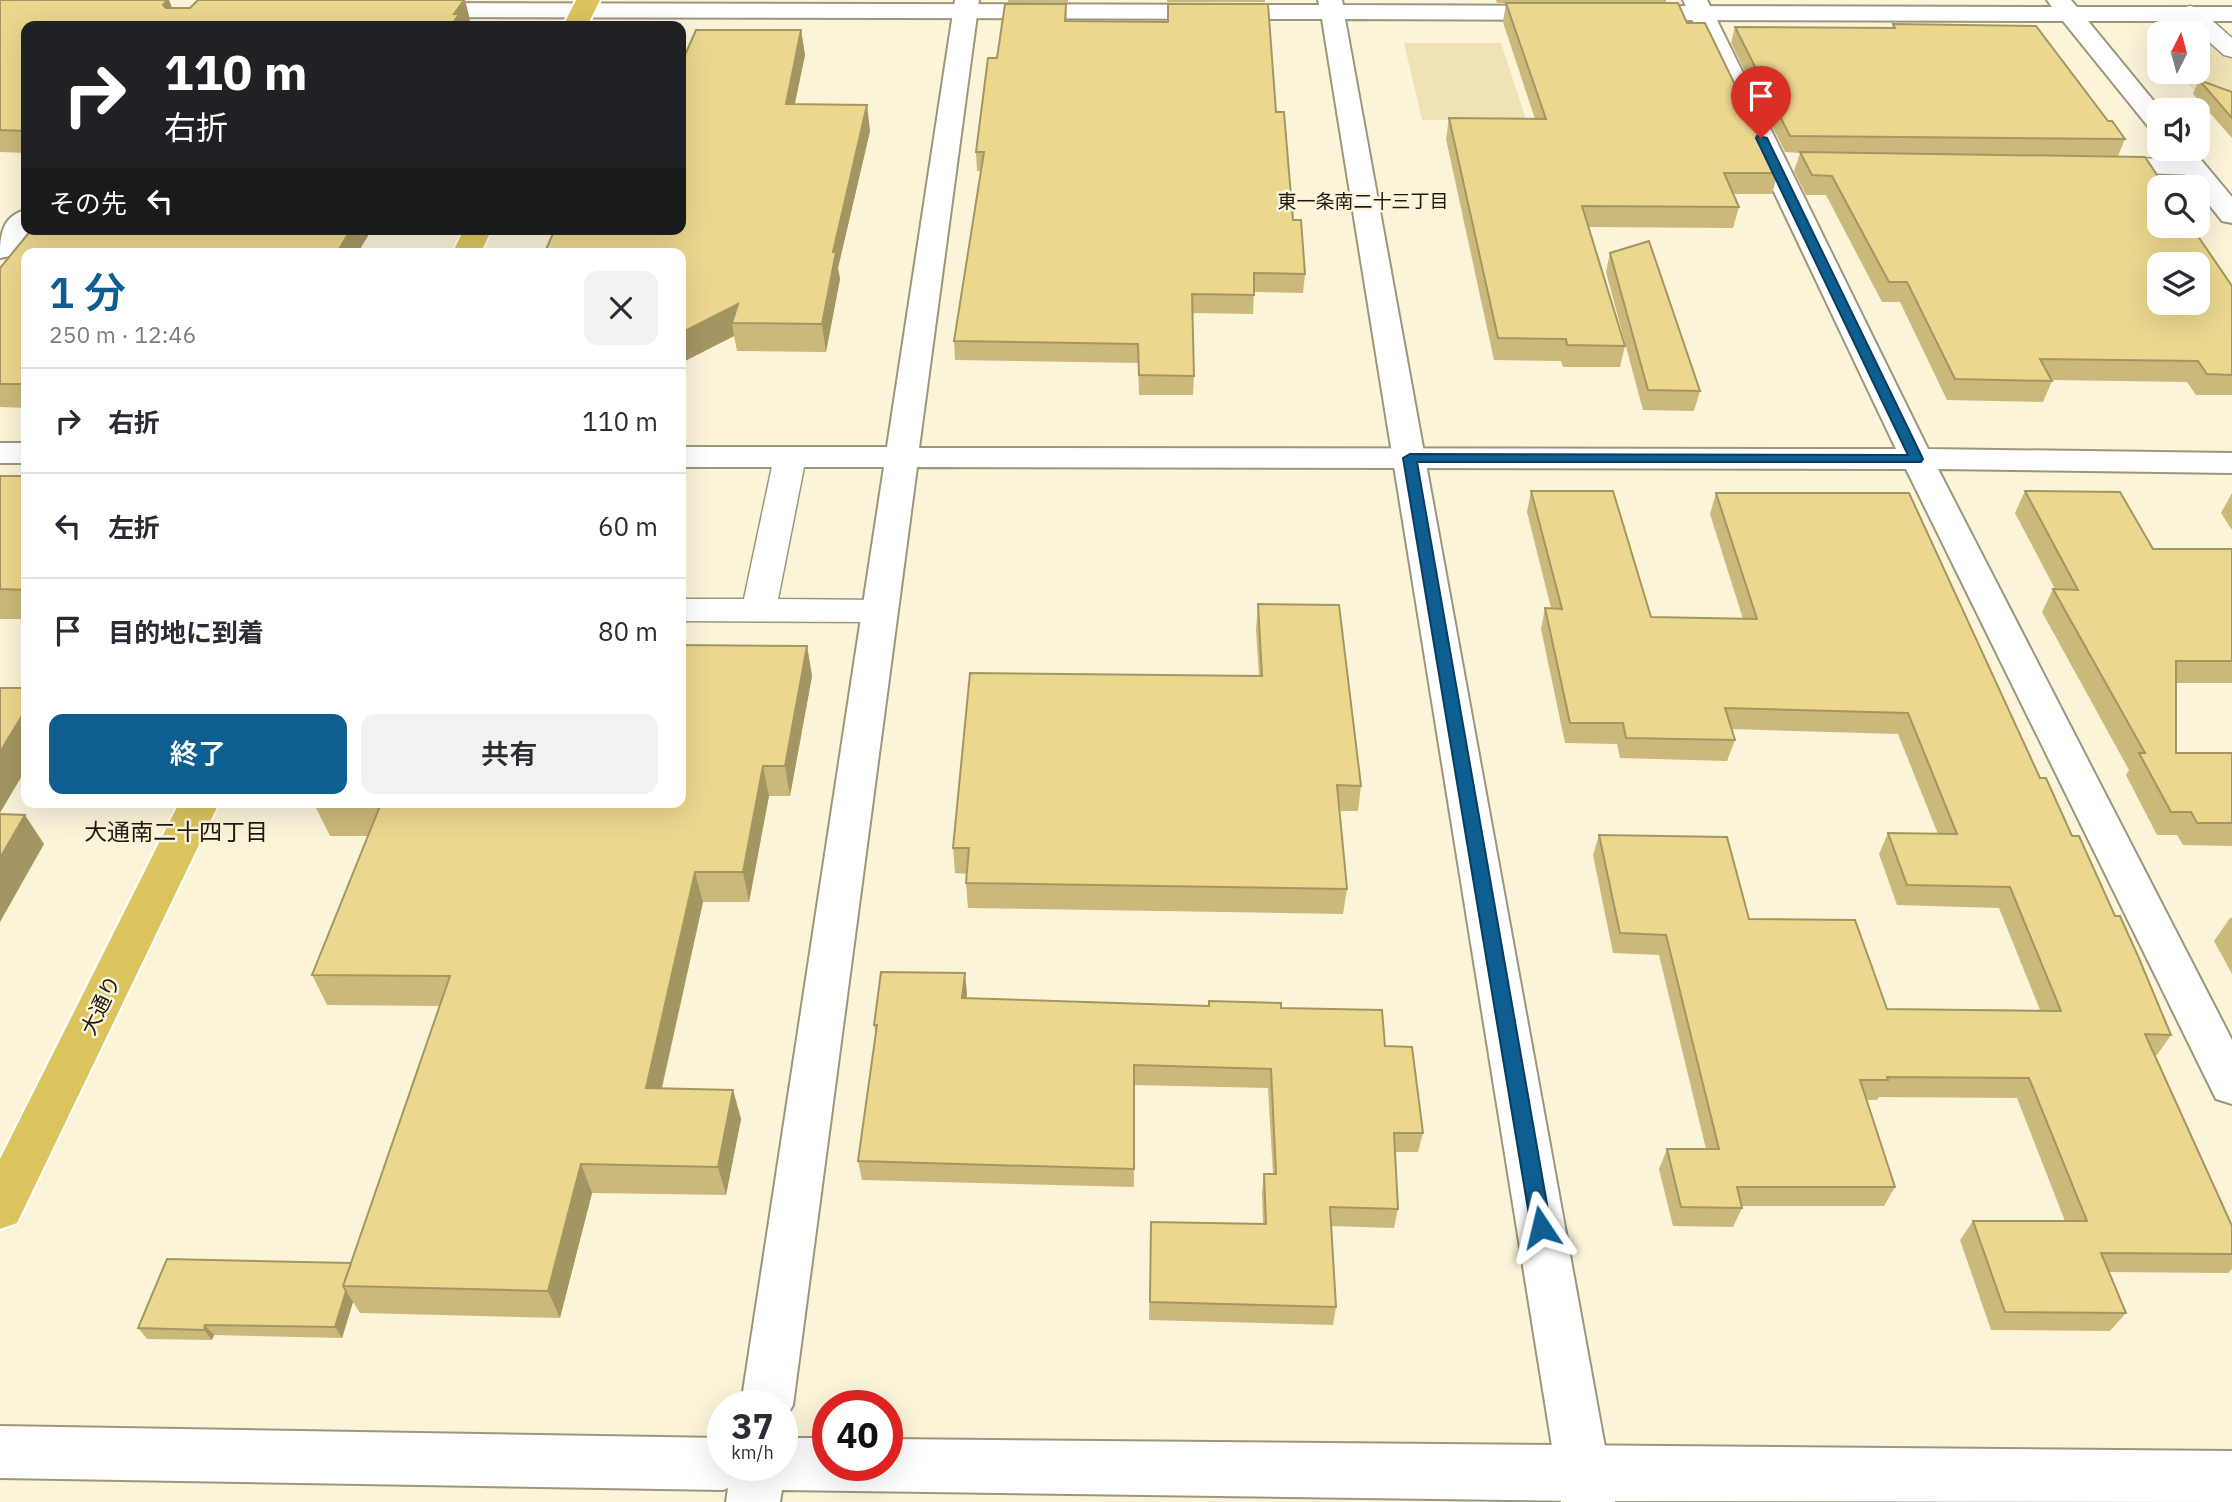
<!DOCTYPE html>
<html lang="ja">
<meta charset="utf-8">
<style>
body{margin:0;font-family:"IBM Plex Sans","Noto Sans JP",sans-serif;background:#f2f2f3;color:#2b2b33;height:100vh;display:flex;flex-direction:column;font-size:26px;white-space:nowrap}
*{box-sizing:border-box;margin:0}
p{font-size:23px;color:#7c7c81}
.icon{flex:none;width:38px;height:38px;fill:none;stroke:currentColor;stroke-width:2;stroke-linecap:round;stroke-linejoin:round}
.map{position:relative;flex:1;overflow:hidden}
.drawer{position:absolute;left:21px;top:248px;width:665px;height:560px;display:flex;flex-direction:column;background:#fff;border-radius:14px;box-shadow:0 7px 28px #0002}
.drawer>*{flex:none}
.banner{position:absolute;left:21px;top:21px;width:665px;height:214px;border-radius:14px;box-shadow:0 7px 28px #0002;background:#202124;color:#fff;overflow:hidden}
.needle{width:46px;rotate:6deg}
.tools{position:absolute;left:2147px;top:21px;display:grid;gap:14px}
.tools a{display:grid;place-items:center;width:63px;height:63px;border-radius:14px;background:#fff;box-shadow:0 7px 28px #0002;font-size:35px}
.speed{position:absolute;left:707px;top:1390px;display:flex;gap:14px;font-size:35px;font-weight:700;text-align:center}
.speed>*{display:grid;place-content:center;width:91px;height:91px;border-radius:50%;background:#fff;box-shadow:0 7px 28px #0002;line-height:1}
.speed small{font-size:18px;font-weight:400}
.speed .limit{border:10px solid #d22;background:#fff;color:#111}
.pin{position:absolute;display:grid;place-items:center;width:60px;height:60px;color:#fff;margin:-72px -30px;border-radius:50% 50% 50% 0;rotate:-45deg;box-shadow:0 0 7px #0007}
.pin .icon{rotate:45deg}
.me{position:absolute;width:77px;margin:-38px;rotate:350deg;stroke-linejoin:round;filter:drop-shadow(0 0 5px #0008)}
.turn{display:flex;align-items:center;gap:24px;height:147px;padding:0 28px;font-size:32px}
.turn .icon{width:91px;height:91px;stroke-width:2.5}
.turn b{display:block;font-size:49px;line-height:60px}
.then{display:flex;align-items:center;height:66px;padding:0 28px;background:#0003;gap:14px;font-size:26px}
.round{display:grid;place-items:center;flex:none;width:74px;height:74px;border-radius:14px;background:#f2f2f3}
.headline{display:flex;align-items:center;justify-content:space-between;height:119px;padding:0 28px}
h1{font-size:42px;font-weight:600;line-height:52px;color:#0f5e91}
.button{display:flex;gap:14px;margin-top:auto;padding:14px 28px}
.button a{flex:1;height:80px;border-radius:14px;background:#0f5e91;color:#fff;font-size:28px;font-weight:600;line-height:80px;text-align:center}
.button a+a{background:#f2f2f3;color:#2b2b33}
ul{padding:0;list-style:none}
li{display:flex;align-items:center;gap:21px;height:105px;padding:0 28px;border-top:2px solid #e1e1e2}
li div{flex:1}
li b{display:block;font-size:26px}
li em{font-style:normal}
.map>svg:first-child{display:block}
.green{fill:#eee2b6}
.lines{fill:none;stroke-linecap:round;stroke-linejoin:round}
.service-casing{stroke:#9c967c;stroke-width:3}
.minor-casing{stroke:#9c967c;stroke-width:4}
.tertiary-casing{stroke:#9c967c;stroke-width:4}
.trunk-casing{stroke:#fff;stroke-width:4}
.service{fill:#fff;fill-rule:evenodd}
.minor{fill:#fff;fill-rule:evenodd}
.tertiary{fill:#fff;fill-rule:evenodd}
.trunk{fill:#dbc35e;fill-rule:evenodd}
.wall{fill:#cab97a}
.shaded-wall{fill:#a49663}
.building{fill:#ebd78e;stroke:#a49663;stroke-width:2;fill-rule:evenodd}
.route{fill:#0f5e91;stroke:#0a3d5e;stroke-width:2}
.labels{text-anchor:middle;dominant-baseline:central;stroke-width:5;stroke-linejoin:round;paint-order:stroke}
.far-neighbourhood-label{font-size:19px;fill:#1d1a10;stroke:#fbf4d9}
.street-label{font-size:21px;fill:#1d1a10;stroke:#fbf4d9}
.neighbourhood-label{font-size:23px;fill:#1d1a10;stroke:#fbf4d9}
</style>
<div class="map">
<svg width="2232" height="1502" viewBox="0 0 2232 1502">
<rect width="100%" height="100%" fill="#fbf4d9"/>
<!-- green -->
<g class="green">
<polygon points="2198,41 2232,41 2232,105 2196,92 2177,72 2198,72"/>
<polygon points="1404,43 1501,43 1526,120 1422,120"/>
</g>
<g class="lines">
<!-- service casing -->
<g class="service-casing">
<g id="service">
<polygon points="2190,6 2198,8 2232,38 2232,57 2224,55 2182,18 2179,13 2182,8"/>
<polygon points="2103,158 2193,159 2202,162 2206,167 2202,172 2193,175 2094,171 2090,166 2094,161"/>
<polygon points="790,448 801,450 806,457 778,599 881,600 893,603 898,611 893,619 881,622 681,621 681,599 744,599 774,457 779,450"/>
</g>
</g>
<!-- minor casing -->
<g class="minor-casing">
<g id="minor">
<polygon points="955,0 979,0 919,448 1896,449 1683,0 1707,0 1928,449 2232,453 2232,473 1938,469 2232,1040 2232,1104 2216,1099 1906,469 917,467 793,1405 782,1424 782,1405 741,1405 884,467 681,467 681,447 887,447"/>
<path d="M26,210v19h5l-21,27 -10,2c0,-21 1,-42 26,-48z"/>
<rect x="0" y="443" width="26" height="20"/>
<polygon points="0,1426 723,1438 723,1465 782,1465 782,1438 828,1438 828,1465 887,1465 887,1439 2232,1451 2232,1502 1583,1501 782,1490 780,1502 726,1502 728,1488 723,1490 0,1478"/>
</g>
</g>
<!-- tertiary casing -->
<g class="tertiary-casing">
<g id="tertiary">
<polygon points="1318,0 1342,0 1343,5 1558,6 1566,8 1570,13 1566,18 1558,20 1345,19 1615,1502 1561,1502 1322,19 414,17 406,15 402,10 406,5 414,3 1319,5"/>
<polygon points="2047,0 2071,0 2077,7 2232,7 2232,21 2088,21 2161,110 2160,133 2151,130 2063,21 1632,20 1624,18 1620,13 1624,8 1632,6 2052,7"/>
<polygon points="2165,149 2192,149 2232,197 2232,223 2222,221"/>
</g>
</g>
<!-- trunk casing -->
<g class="trunk-casing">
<g id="trunk">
<polygon points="576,0 600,0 587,26 563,26"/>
<polygon points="464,229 492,229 480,254 452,254"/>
<polygon points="179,803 219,803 17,1223 0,1229 0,1159"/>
</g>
</g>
<!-- service -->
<use href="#service" class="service"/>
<!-- minor -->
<use href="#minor" class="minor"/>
<!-- tertiary -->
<use href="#tertiary" class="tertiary"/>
<!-- trunk -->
<use href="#trunk" class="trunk"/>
</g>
<!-- wall -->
<g class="wall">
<polygon points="0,0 169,0 172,8 190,8 198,0 482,0 465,0 470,20 26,26 26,153 0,152"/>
<rect x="1008" y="0" width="60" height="2"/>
<rect x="1167" y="0" width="98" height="2"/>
<polygon points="1496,0 1666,0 1666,3 1687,23 1778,173 1772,194 1733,194 1739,207 1733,228 1588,227 1625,346 1620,367 1563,367 1561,361 1494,360 1446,139 1449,118 1535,119 1503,22 1506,3 1497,3"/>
<polygon points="1066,4 1067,21 1167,22 1168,4 1276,112 1293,220 1305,274 1303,293 1254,292 1253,314 1192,313 1194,376 1193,395 1139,395 1138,363 955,360 954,341 981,171 977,171 976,152 997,58"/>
<polygon points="1893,24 2108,121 2125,139 2118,156 1933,154 2232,286 2232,395 2196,395 2187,382 2051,380 2052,381 2043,402 1947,400 1900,302 1882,302 1826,195 1806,195 1794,171 1800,153 1785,152 1731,43 1735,27 1892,28"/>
<polygon points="801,30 805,55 795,104 870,131 838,268 840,279 826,352 737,351 734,336 681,363 681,254"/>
<polygon points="2199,80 2232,92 2232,138 2193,94"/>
<polygon points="32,229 372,229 357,254 26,254 26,408 0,407 0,268"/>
<polygon points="1610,253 1700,391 1694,411 1643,410 1606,272"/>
<rect x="0" y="476" width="26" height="143"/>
<polygon points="1531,491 1651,617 1743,619 1710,514 1716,493 2040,778 2115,916 2171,1035 2157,1055 2154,1055 2232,1226 2232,1269 2228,1273 2109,1272 2126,1313 2110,1331 1991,1330 1960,1240 1973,1221 2065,1221 2017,1098 1879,1097 1877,1100 1867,1100 1895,1187 1884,1206 1742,1206 1742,1208 1733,1227 1673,1226 1659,1169 1667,1149 1706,1149 1659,955 1613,953 1593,855 1599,835 1749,919 1887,1009 2040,1010 1999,908 1897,905 1879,854 1888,833 1938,834 1898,734 1731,729 1735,740 1727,761 1620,758 1617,744 1565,743 1541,629 1545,608 1551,608 1527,512"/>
<polygon points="2025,491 2153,549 2232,549 2232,683 2176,683 2176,753 2232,753 2232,846 2183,845 2177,835 2157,835 2126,775 2129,770 2042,612 2053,589 2055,589 2015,513"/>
<polygon points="2232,493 2232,530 2221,513"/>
<polygon points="1258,604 1361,786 1358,811 1339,811 1347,889 1343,914 968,908 966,883 967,874 955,873 953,848 1259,676 1256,629"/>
<polygon points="807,646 812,676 790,796 769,796 749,902 703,902 662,1089 733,1090 741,1119 726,1195 592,1193 560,1318 360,1313 353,1302 342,1338 214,1335 212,1340 147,1339 138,1328 351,1263 440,1006 327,1005 312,975 368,836 330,836 315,806"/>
<polygon points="2230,918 2232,918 2232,974 2214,941"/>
<polygon points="967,993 966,998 1281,1008 1385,1046 1423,1133 1418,1152 1395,1152 1398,1209 1394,1228 1331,1226 1336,1307 1333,1325 1149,1320 1151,1222 1263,1224 1262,1193 1264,1174 1273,1174 1268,1088 1134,1085 1134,1187 862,1180 858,1161 876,1036 874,1025"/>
</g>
<!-- shaded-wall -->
<g class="shaded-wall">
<polygon points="167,0 169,0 176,19 163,5"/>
<polygon points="464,0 465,0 470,20 466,26 451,26 454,14"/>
<polygon points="801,30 805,55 789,130 786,104"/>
<polygon points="867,105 870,131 838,268 840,279 826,352 822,324 833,252"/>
<polygon points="351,229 372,229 357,254 338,254 338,251"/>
<polygon points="738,304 732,323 734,336 681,363 681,333"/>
<polygon points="807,646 812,676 790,796 785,766"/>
<polygon points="26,709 26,769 0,813 0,752"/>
<polygon points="763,766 769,796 749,902 743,872"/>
<polygon points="25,815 44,844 0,922 0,858"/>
<polygon points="695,872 703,902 655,1117 646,1088"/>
<polygon points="965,973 967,993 964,1017 962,998"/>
<polygon points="733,1090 741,1119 726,1195 718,1167"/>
<polygon points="581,1164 592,1193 560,1318 548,1291"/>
<polygon points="346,1291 353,1302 342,1338 335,1327"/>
<polygon points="205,1325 214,1335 212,1340 204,1330"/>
</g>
<!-- building -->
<g class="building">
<polygon points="0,0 167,0 163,5 166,8 190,8 198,0 464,0 454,14 459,14 451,26 26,26 26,131 0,130"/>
<polygon points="1506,3 1678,3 1687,23 1705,23 1778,173 1724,173 1739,207 1582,206 1625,346 1567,345 1566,339 1498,338 1449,118 1546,119"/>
<polygon points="1005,4 1066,4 1065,21 1168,22 1168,4 1268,4 1276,112 1284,112 1293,220 1301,220 1305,274 1254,273 1254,295 1192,294 1194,376 1139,375 1138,344 954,341 984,152 976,152 988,58 997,58"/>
<polygon points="1893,24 2036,26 2108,121 2112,121 2125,139 1790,136 1735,27 1895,28"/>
<polygon points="696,30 801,30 786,104 867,105 833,252 836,252 822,324 732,323 738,304 681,333 681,254 544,254 555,229 681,229 681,64"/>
<polygon points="2199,80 2232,92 2232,118"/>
<path d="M1800,152l345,5 20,30h-5v39h31l41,60v89l-25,-1 -9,-13 -158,-2 12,22 -97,-2 -48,-97h-18l-57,-106 -20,-1zM2160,264h38v39h-38z"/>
<polygon points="32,229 351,229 338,251 177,249 174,254 26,254 26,384 0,384 0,268"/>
<polygon points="1649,241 1700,391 1648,390 1610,253"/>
<polygon points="0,476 26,476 26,590 0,589"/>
<polygon points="1531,491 1613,491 1651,617 1757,619 1716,493 1909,493 2040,778 2046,778 2072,836 2079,836 2115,916 2120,916 2138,956 2171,1035 2145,1034 2232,1226 2232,1254 2101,1253 2126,1313 2005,1312 1973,1221 2087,1221 2029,1078 1887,1077 1888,1080 1860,1080 1895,1187 1737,1187 1742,1208 1681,1207 1667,1149 1719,1149 1666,935 1620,933 1599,835 1727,837 1749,919 1855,920 1887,1009 2061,1011 2010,887 1907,885 1888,833 1957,834 1908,713 1725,708 1735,740 1626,738 1623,723 1570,723 1545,608 1562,609"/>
<polygon points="2025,491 2120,492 2153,549 2232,549 2232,661 2176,661 2176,753 2232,753 2232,823 2197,823 2191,812 2171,812 2139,753 2145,753 2053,589 2078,590"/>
<polygon points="1258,604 1339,605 1361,786 1337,785 1347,889 966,883 969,848 953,848 970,673 1262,676"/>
<polygon points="681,645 807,646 785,766 763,766 743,872 695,872 646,1088 733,1090 718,1167 581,1164 548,1291 343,1286 450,976 312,975 380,806 315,806 316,803 681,803"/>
<polygon points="0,688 26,688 26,709 0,752"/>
<polygon points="0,814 25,815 0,858"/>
<polygon points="881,972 965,973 962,998 1209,1006 1209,1001 1281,1003 1281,1008 1382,1010 1385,1046 1412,1047 1423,1133 1394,1133 1398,1209 1330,1207 1336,1307 1150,1302 1151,1222 1266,1224 1264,1174 1276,1174 1271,1069 1134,1065 1134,1169 858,1161 877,1025 874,1025"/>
<polygon points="167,1259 351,1263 343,1286 346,1291 335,1327 205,1325 204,1330 138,1328"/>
</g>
<!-- route -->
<polygon class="route" points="1757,136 1767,138 1923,459 1921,462 1417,462 1551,1227 1548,1234 1541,1236 1534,1234 1531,1227 1403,458 1410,454 1908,455 1756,138"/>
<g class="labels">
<!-- far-neighbourhood labels -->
<g class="far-neighbourhood-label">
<text x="1363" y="201">東一条南二十三丁目</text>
</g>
<!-- street labels -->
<g class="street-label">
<text transform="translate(100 1005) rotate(-64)">大通り</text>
</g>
<!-- neighbourhood labels -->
<g class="neighbourhood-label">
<text x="176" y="831">大通南二十四丁目</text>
</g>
</g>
</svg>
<div class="tools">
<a><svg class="needle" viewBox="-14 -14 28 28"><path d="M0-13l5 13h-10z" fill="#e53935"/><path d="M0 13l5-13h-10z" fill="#7c7c81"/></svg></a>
<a><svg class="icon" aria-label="sound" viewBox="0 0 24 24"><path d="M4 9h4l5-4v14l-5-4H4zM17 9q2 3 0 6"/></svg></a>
<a><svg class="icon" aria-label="search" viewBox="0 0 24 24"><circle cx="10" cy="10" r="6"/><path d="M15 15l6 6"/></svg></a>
<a><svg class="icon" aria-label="layers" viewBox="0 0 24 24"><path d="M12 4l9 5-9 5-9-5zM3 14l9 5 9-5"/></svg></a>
</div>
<div class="speed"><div>37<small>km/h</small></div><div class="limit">40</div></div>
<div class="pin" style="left:1761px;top:138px;background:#d93025"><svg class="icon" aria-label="arrive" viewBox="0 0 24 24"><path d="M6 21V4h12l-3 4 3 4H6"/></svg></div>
<svg class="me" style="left:1541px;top:1227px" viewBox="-20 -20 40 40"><path d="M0-17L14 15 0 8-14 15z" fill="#0f5e91" stroke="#fff" stroke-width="4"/></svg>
<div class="banner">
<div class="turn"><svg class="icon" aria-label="right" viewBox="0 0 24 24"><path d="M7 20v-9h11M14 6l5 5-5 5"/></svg><div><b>110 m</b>右折</div></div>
<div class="then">その先<svg class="icon" aria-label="left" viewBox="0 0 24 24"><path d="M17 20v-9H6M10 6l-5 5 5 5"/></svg></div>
</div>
<section class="drawer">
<div class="headline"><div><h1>1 分</h1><p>250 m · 12:46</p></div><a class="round"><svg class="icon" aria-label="close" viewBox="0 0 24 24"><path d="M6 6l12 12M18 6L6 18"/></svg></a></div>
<ul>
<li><svg class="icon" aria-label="right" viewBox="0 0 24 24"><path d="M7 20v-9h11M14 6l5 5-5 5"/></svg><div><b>右折</b></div><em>110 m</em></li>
<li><svg class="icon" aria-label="left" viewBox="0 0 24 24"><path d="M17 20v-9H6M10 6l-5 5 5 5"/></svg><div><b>左折</b></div><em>60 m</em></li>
<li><svg class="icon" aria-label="arrive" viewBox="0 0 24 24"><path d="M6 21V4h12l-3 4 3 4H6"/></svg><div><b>目的地に到着</b></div><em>80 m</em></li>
</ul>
<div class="button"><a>終了</a><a>共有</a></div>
</section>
</div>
